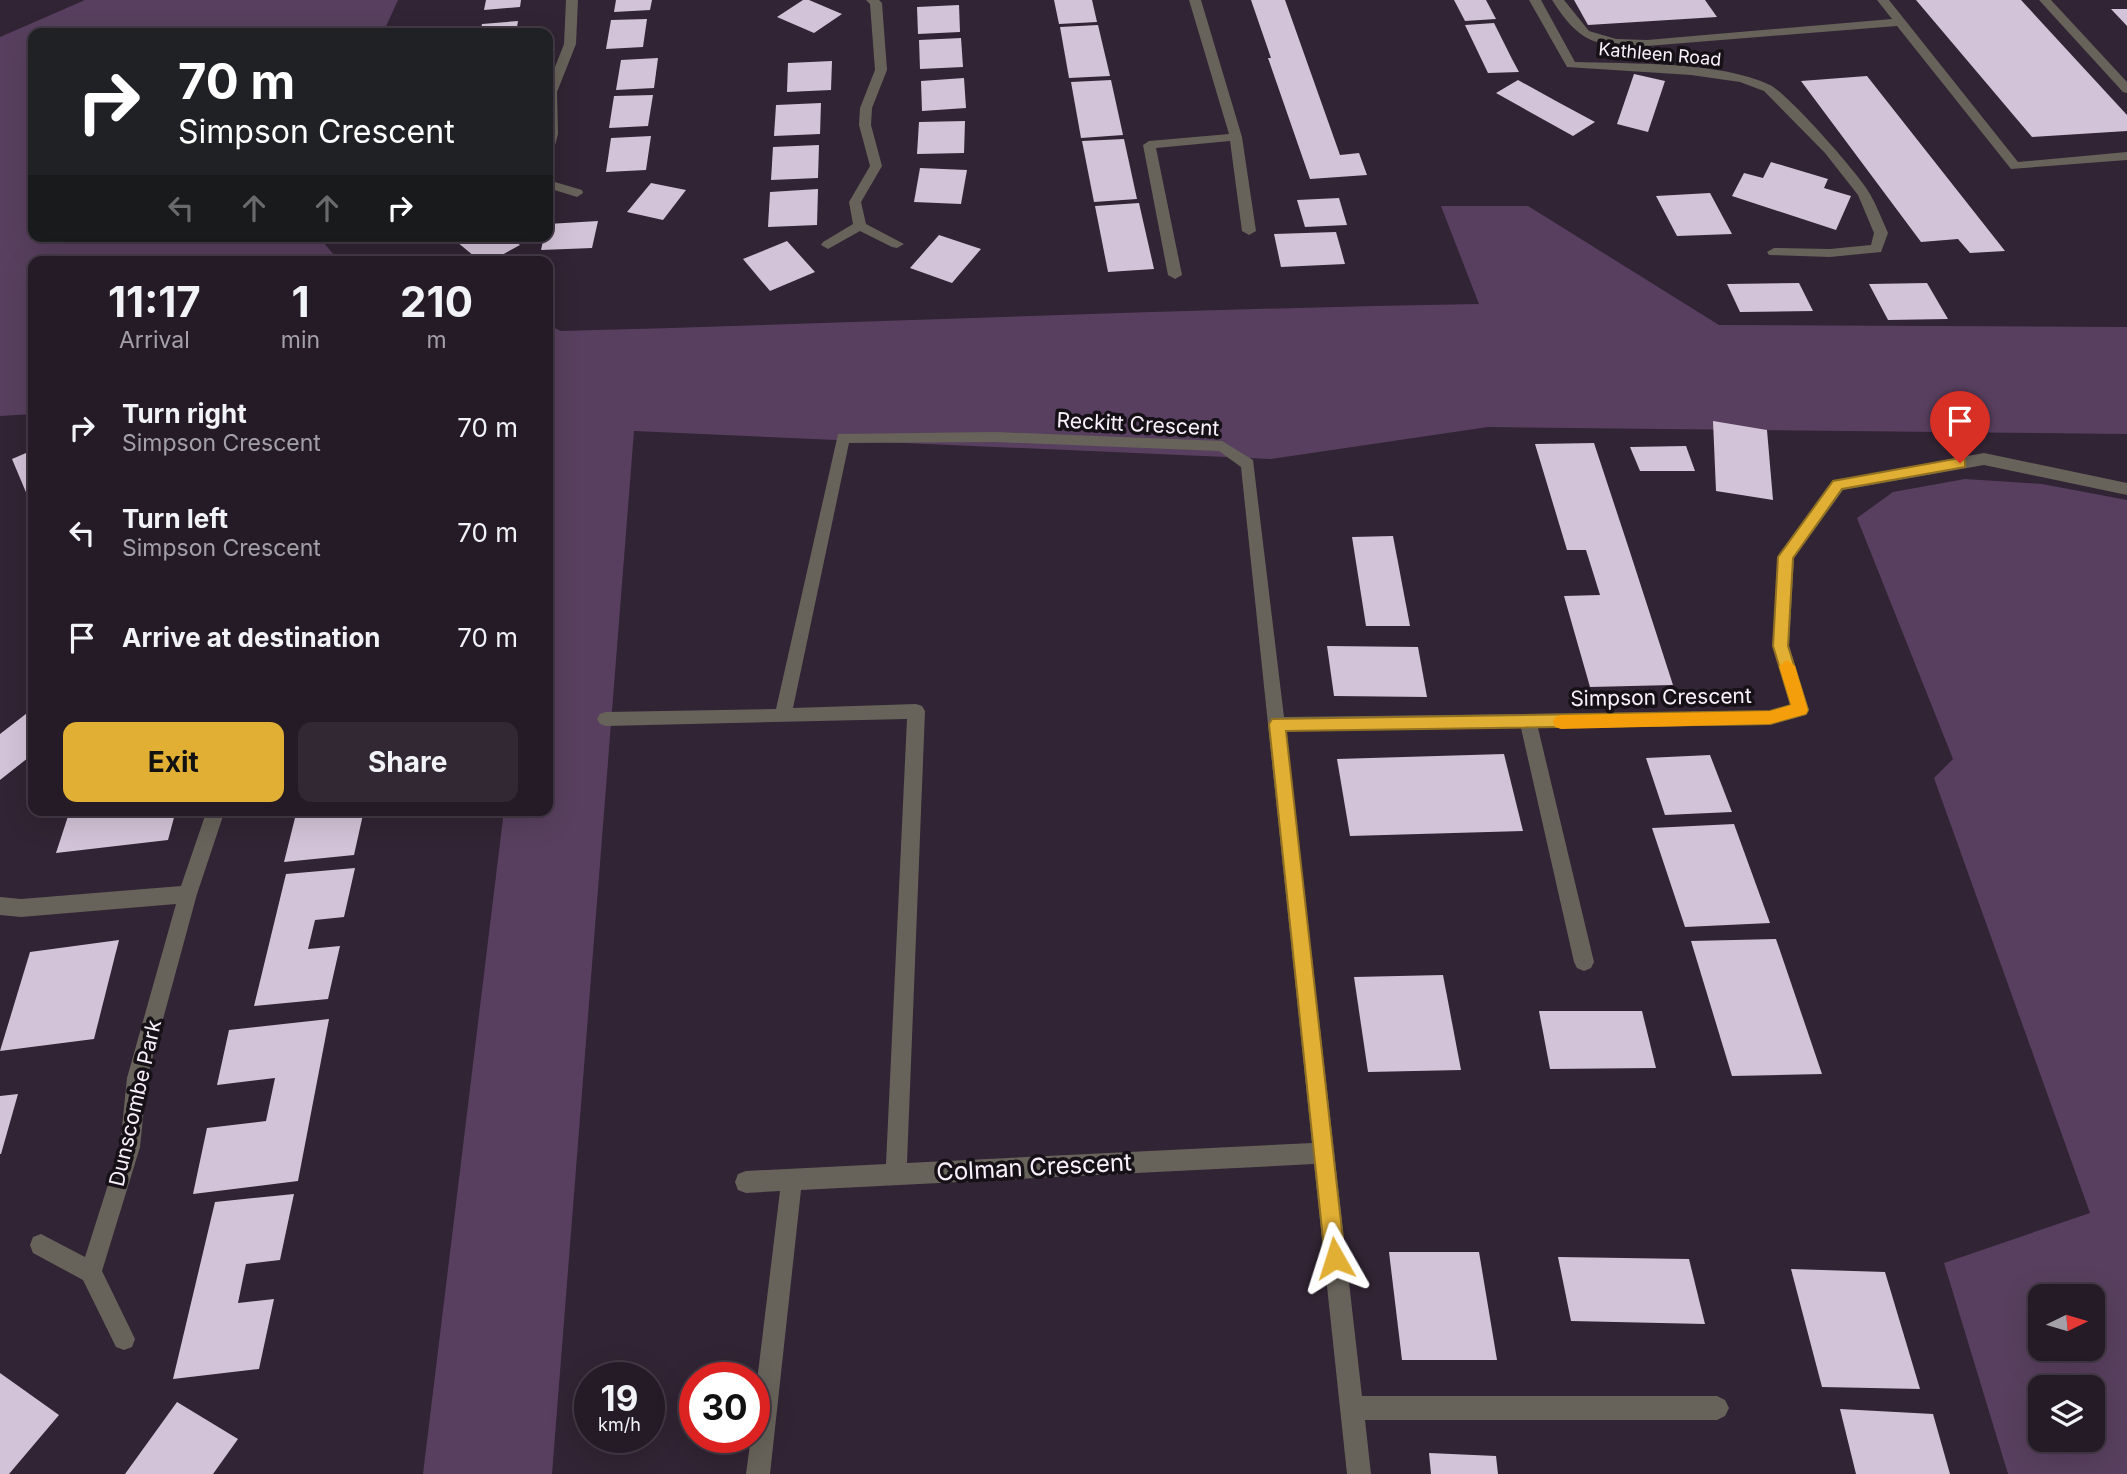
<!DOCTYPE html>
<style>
body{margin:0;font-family:Inter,sans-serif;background:#312833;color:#f1f3f6;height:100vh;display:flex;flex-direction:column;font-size:26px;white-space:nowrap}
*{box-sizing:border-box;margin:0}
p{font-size:23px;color:#a3a1a7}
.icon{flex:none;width:38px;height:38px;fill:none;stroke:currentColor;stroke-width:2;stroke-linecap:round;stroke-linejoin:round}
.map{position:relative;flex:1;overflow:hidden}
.drawer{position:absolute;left:28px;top:256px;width:525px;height:560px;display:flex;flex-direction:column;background:#251b27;border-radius:14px;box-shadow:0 7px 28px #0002,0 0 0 2px #423944}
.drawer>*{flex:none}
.top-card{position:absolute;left:28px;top:28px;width:525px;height:214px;border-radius:14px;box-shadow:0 7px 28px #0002,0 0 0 2px #423944;background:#202124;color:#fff;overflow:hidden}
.needle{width:46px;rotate:85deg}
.controls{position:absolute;left:2028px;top:1284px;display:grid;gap:14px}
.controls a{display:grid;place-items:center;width:77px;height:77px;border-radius:14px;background:#251b27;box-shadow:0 7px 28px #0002,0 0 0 2px #423944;font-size:35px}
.speed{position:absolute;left:574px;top:1362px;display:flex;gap:14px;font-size:35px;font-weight:700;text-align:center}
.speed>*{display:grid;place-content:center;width:91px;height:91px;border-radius:50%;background:#251b27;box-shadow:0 7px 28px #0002,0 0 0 2px #423944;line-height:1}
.speed small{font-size:18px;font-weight:400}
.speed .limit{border:10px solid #d22;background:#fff;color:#111}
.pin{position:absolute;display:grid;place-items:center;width:60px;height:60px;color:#fff;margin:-72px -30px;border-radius:50% 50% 50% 0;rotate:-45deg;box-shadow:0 0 7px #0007}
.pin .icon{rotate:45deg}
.me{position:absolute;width:77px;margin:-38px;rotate:354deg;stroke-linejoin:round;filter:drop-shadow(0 0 5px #0008)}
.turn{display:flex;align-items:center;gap:24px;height:147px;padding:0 35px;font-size:32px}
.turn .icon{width:91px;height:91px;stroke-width:2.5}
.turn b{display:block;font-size:49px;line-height:60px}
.lanes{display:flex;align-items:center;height:66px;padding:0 35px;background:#0003;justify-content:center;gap:35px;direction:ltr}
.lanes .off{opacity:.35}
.eta{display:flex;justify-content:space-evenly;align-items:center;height:119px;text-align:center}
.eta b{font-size:42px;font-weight:700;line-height:49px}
.primary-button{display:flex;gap:14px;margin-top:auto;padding:14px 35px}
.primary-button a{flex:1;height:80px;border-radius:14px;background:#e1af34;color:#111;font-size:28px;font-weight:700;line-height:80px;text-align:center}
.primary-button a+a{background:#312833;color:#f1f3f6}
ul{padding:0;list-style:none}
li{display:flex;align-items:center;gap:21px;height:105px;padding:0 35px}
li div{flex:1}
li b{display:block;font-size:26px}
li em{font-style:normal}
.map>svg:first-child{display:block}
.green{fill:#583f5f;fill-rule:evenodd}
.building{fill:#d3c3d8}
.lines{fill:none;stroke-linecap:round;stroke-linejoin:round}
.minor{fill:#67635a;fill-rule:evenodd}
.route{fill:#e1af34;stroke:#927222;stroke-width:2}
.slow{fill:#f59e0b}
.labels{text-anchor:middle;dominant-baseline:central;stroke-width:7;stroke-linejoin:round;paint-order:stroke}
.far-street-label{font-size:18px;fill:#f9f0fb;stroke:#161017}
.street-label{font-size:21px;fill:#f9f0fb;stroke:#161017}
.near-street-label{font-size:24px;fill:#f9f0fb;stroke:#161017}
</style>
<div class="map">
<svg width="2127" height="1474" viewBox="0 0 2127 1474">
<rect width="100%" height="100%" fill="#312434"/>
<!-- green -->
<g class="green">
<polygon points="85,0 398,0 383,33 33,33 33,236 318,236 339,261 33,261 33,414 0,416 0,37"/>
<path d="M1441,206h87l191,119 408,2v107l-639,-7 -217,32 -637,-28 -82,1043h-129l81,-664h44v-485l13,6c306,-8 612,-22 918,-27z"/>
<path d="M1965,479l77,5 85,16v974h-119l-64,-211 146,-50 -156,-435 19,-19 -96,-241 36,-26zM2040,1297h53v52h-53zM2040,1388h53v52h-53z"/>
</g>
<!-- building -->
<g class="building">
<polygon points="486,0 521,0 520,7 484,10"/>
<polygon points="616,0 652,0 650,10 614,12"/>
<polygon points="803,0 809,0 842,14 814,33 777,17"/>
<polygon points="1054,0 1092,0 1097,22 1059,24"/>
<polygon points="1251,0 1285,0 1340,155 1359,153 1367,175 1310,179 1268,58 1271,58"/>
<polygon points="1454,0 1486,0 1496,19 1465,21"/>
<polygon points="1574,0 1705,0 1717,17 1588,25"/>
<polygon points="1916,0 2021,0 2127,115 2127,131 2032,137"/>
<polygon points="959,5 960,32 918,34 917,7"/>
<polygon points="2111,9 2127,9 2127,26"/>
<polygon points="647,19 643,47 606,49 611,20"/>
<polygon points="518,21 516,33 480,33 482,24"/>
<polygon points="1494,23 1512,59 1519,72 1488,73 1465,25"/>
<polygon points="1098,25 1110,76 1069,78 1060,27"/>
<polygon points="961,38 963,67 920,69 919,40"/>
<polygon points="658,58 654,88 616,90 621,60"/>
<polygon points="832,61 831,90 787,92 788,63"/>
<polygon points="1634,74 1665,81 1648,132 1617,124"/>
<polygon points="1867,76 2005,251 1970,253 1958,239 1921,242 1801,81"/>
<polygon points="964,78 966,108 922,111 921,81"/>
<polygon points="1111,80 1123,135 1081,138 1071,82"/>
<polygon points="1518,80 1556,101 1595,122 1573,136 1496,93"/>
<polygon points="653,95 648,126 609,128 614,96"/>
<polygon points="821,103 820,134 774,136 776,105"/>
<polygon points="965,121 964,153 917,154 919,122"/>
<polygon points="651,136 646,170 606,172 611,138"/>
<polygon points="1124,139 1137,199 1094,202 1082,141"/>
<polygon points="819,145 818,178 771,180 773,147"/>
<polygon points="1771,162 1828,179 1824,188 1851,196 1836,230 1732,196 1744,173 1763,178"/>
<polygon points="920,168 967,170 961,204 914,202"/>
<polygon points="651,183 686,190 663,220 627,212"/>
<polygon points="818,189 817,225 768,227 770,192"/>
<polygon points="1710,193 1732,234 1677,236 1656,196"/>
<polygon points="1339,198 1347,225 1305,227 1297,200"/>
<polygon points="1139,203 1154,269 1108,272 1095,206"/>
<polygon points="598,221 592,248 541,250 544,236 548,236 548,224"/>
<polygon points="1336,232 1345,264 1281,267 1274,234"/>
<polygon points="939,235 981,249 952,283 910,268"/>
<polygon points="467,236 509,236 520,245 491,261 480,261 457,242"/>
<polygon points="787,241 815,272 770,291 743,259"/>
<polygon points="1799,283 1813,311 1740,312 1727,284"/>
<polygon points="1927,283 1948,319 1888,320 1869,284"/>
<polygon points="1713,421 1767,430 1773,500 1716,491"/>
<polygon points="1594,443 1629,549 1673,685 1590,687 1564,596 1600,595 1586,550 1567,550 1535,444"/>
<polygon points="1686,446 1695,471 1640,471 1630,447"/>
<polygon points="33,450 33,509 12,459"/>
<polygon points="1393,536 1410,626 1366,626 1352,537"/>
<polygon points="1327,646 1418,647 1427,697 1334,696"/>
<polygon points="31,710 33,712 33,754 0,780 0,734"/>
<polygon points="1504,754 1523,831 1350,836 1337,759"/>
<polygon points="1710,755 1732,812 1665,815 1646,758"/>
<polygon points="70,810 176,810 168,840 56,853"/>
<polygon points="297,810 364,810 354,855 284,862"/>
<polygon points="1734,824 1770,923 1685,927 1652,828"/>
<polygon points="355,868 344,917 315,920 308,949 340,946 328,999 254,1006 286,874"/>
<polygon points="1776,939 1822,1074 1732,1076 1691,941"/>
<polygon points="119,940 94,1039 0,1051 30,952"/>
<polygon points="1443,975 1461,1070 1368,1072 1354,977"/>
<polygon points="1539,1011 1642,1011 1656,1068 1550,1069"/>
<polygon points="329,1019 298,1181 193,1194 207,1128 266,1121 275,1078 217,1085 229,1030"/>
<polygon points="18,1094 1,1154 0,1154 0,1096"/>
<polygon points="294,1194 280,1260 246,1264 238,1303 274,1299 259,1369 173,1379 215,1202"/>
<polygon points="1389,1252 1479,1252 1497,1360 1402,1360"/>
<polygon points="1558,1257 1689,1259 1705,1324 1571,1321"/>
<polygon points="1791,1269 1885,1272 1920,1389 1822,1387"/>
<polygon points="0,1373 59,1415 9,1474 0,1474"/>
<polygon points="177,1402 238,1439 213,1474 125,1474"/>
<polygon points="1840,1409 1933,1414 1950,1474 1856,1474"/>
<polygon points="1429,1453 1496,1456 1498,1474 1431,1474"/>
</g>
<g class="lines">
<!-- minor -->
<g class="minor">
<polygon points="566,0 578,0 576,44 557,92 558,134 554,149 548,153 548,85 564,44"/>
<polygon points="866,0 879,0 882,3 887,70 872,108 871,125 882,166 861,202 866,224 904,244 897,248 892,247 860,231 828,249 821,245 823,242 853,224 849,202 870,166 859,125 860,108 875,70 870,4"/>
<polygon points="1189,0 1201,0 1242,137 1256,231 1249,235 1242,231 1230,141 1156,148 1182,275 1175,279 1168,275 1143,145 1149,141 1229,134"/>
<path d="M1529,0h12l34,62c56,2 145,-1 195,23 17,8 90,90 100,109 7,12 12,26 18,39l-7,19 -51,5 -61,-2 -2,-3 7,-4 56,1 41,-4 3,-12 -16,-38 -33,-42 -61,-62 -24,-9 -49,-7 -124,-8z"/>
<path d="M1552,0h12l25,31 27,8 31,1 245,-21 -15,-19h12l129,162 109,-10v8l-116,9 -114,-143 -250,20c-51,0 -66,-1 -95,-46z"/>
<polygon points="2039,0 2051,0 2127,82 2127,93 2123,92"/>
<polygon points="548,180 582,190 583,193 577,197 548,188"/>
<path d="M995,432l227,9 31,19 31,257 486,-6 20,-6 -17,-59 5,-89 55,-76 151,-28 143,30v12l-143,-30 -141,25 -49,68 -5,88 20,64 -3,5 -36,10 -232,3 56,234 -3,6 -7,3 -7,-3 -3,-6 -53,-234 -235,3 76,665h355l8,4 4,8 -4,8 -8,4h-352l6,54h-24l-33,-310 -513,26 -31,284h-24l5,-37h3v-31l26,-215 -34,2 -8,-3 -3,-8 3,-8 8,-3 140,-7 21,-445 -301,7 -6,-2 -3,-5 3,-5 6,-2 170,-3 62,-275zM995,442l224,9 22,16 71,676 -405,20 18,-452 -3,-5 -6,-2 -123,4 56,-265z"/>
<polygon points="207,810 225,810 197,894 147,1078 140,1147 102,1271 135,1339 132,1347 124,1350 116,1347 83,1280 33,1253 30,1245 33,1237 41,1234 85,1257 120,1147 127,1078 176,904 21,917 0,915 0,897 21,899 181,886"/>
</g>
</g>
<!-- route -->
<polygon class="route" points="1960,458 1965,460 1965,467 1842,489 1793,558 1788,646 1808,710 1806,714 1770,724 1286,731 1345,1258 1342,1265 1335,1268 1328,1265 1325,1258 1269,724 1272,719 1770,711 1791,705 1773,646 1778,557 1833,481"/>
<!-- slow -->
<polygon class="slow" points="1787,660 1795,666 1808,710 1806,714 1770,724 1561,729 1555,727 1553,722 1555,717 1561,715 1770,711 1791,705 1779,666"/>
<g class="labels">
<!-- far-street labels -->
<g class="far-street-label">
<text transform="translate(1660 54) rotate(5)">Kathleen Road</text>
</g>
<!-- street labels -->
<g class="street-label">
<text transform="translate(1138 424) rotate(3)">Reckitt Crescent</text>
<text transform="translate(1661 697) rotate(-1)">Simpson Crescent</text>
<text transform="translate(135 1103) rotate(-77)">Dunscombe Park</text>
</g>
<!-- near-street labels -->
<g class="near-street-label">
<text transform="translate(1034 1167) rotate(-3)">Colman Crescent</text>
</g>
</g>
</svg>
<div class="controls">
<a><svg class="needle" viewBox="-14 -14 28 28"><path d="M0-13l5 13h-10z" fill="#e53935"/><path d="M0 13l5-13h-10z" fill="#a3a1a7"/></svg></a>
<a><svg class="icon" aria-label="layers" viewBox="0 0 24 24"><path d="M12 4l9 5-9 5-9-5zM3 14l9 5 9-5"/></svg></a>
</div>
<div class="speed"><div>19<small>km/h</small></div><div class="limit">30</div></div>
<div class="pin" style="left:1960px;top:463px;background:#d93025"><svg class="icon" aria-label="arrive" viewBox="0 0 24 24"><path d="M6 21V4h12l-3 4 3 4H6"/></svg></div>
<svg class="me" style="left:1335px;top:1258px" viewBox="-20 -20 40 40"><path d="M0-17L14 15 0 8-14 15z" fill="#e1af34" stroke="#fff" stroke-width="4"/></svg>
<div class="top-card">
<div class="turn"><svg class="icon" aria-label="right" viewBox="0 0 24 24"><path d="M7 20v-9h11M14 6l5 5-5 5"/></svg><div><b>70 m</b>Simpson Crescent</div></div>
<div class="lanes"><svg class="icon off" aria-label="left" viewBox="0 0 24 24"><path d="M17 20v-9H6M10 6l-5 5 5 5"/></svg><svg class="icon off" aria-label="ahead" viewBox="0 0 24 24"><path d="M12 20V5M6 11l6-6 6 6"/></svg><svg class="icon off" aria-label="ahead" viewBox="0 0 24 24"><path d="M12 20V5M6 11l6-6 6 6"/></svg><svg class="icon" aria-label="right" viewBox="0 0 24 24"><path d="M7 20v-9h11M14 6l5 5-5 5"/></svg></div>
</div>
<section class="drawer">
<div class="eta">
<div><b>11:17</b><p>Arrival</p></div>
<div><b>1</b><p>min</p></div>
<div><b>210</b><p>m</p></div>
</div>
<ul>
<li><svg class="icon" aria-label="right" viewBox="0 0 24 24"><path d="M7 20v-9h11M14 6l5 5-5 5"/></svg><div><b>Turn right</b><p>Simpson Crescent</p></div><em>70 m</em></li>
<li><svg class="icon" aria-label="left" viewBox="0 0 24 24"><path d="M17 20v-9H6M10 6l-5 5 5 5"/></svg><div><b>Turn left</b><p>Simpson Crescent</p></div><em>70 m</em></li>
<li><svg class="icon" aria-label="arrive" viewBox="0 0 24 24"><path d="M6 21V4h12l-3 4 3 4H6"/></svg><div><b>Arrive at destination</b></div><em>70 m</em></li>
</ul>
<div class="primary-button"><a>Exit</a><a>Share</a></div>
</section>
</div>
